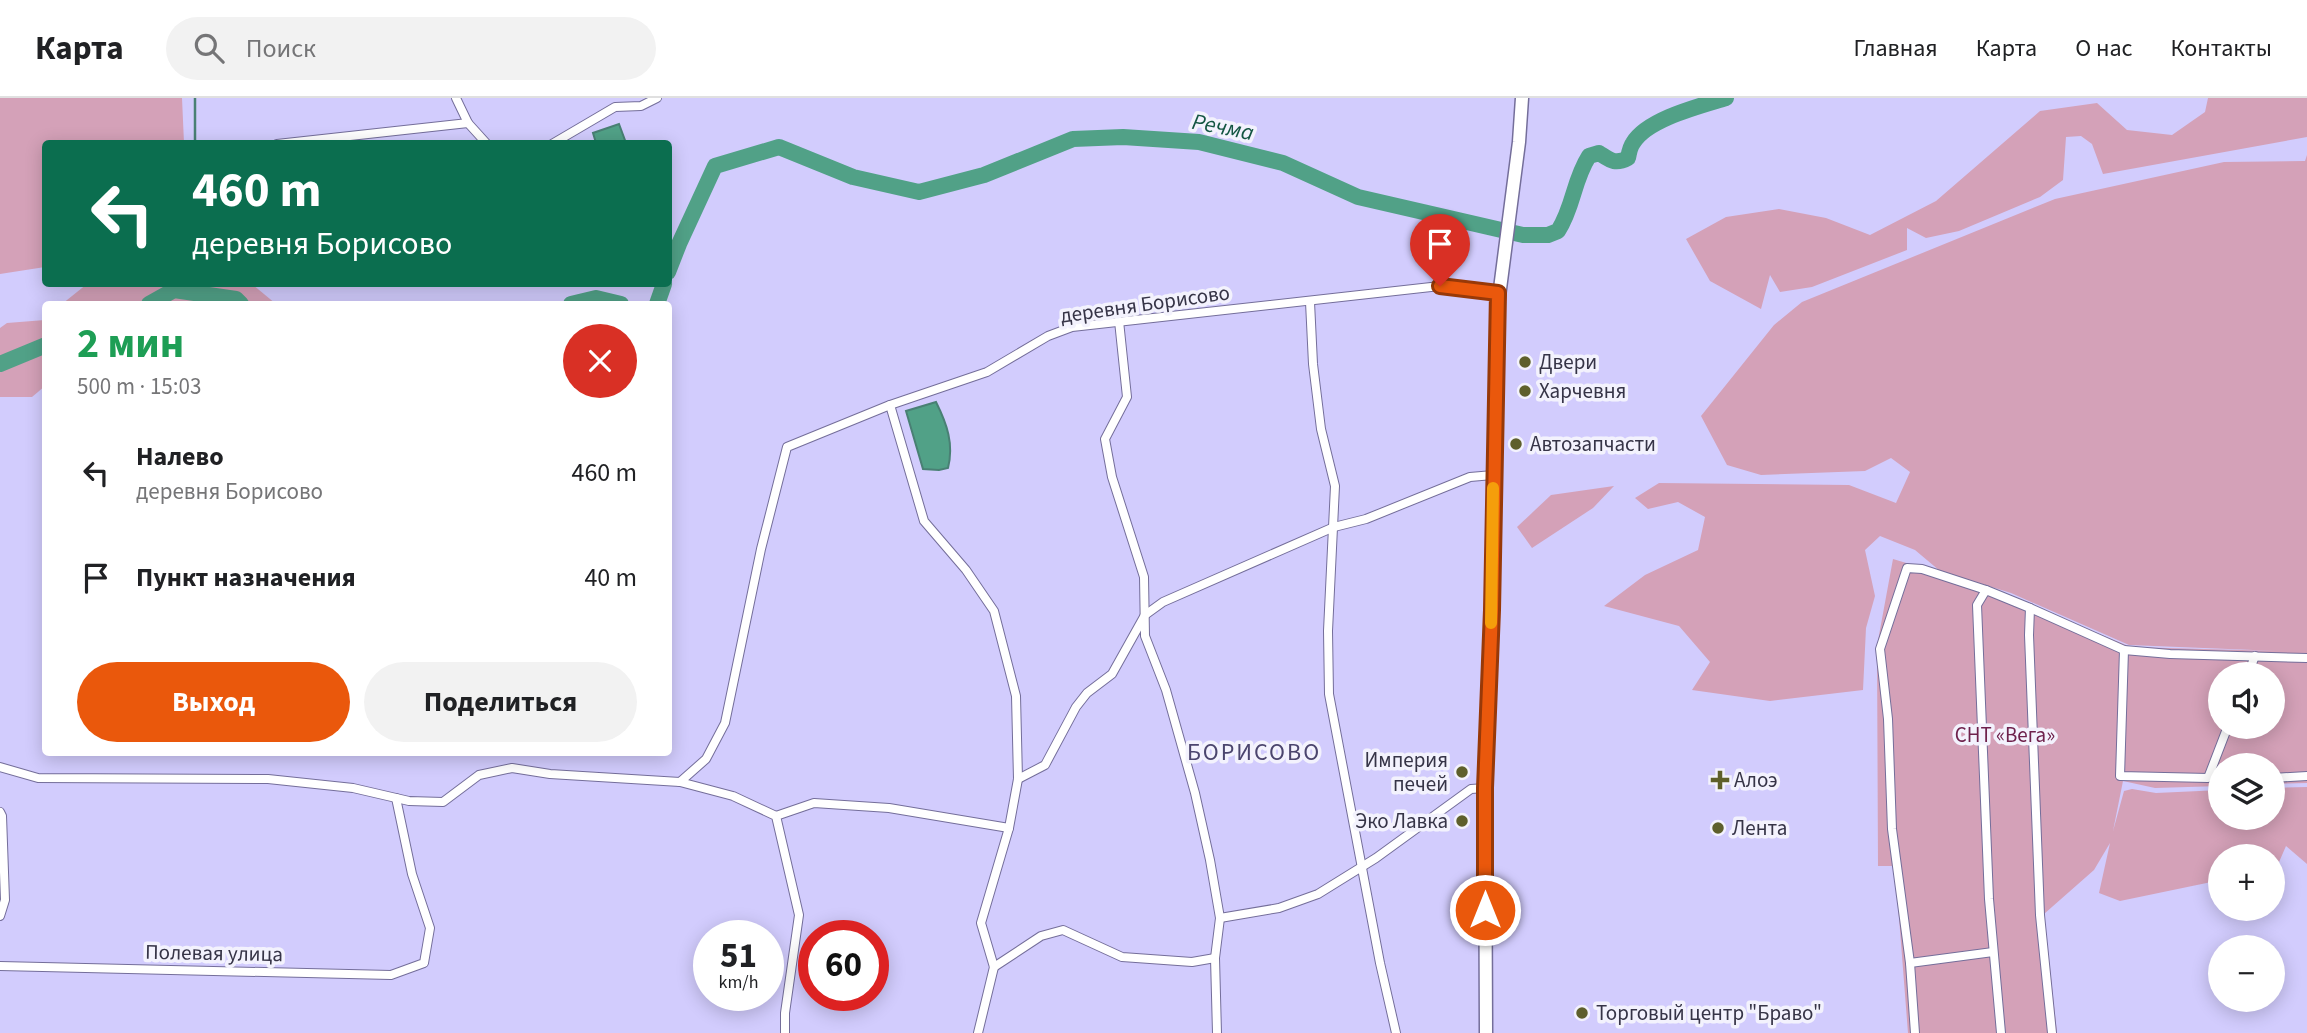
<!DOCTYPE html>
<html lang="ru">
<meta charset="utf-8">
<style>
body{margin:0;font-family:"Source Sans 3",sans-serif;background:#f2f2f2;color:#202124;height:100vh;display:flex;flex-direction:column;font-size:26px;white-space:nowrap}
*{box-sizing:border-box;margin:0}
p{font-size:23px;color:#757577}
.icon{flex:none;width:38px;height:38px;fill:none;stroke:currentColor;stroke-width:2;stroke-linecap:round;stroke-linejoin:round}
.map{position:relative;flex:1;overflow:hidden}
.details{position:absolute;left:42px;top:203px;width:630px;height:455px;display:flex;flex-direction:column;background:#fff;border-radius:7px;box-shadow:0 4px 18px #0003}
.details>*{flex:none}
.top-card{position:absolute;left:42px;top:42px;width:630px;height:147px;border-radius:7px;box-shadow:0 4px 18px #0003;background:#0b6e4f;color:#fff;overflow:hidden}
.controls{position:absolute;left:2208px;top:564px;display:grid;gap:14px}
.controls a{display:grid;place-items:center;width:77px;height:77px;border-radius:50%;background:#fff;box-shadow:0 4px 18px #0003;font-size:35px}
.speed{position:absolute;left:693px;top:822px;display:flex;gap:14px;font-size:35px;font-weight:700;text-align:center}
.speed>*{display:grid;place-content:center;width:91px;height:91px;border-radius:50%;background:#fff;box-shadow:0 4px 18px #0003;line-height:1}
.speed small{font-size:18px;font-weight:400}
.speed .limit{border:10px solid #d22;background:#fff;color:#111}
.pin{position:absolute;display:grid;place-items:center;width:60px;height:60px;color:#fff;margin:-72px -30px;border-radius:50% 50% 50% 0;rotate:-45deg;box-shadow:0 0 7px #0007}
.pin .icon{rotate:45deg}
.me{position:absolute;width:77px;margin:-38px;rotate:0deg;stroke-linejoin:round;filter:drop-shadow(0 0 5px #0008)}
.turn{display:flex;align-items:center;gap:24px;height:147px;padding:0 35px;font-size:32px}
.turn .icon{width:91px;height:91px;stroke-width:2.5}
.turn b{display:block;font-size:49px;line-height:60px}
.round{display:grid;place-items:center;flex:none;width:74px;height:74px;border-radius:37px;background:#f2f2f2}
.headline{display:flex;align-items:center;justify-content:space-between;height:119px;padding:0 35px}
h1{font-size:42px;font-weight:700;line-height:52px;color:#1e9e55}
.primary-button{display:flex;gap:14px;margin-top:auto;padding:14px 35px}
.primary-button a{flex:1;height:80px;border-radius:42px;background:#ea580c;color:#fff;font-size:28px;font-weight:700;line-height:80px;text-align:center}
.primary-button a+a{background:#f2f2f2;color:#202124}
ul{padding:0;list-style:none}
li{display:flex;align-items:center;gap:21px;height:105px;padding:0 35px}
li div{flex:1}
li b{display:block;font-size:26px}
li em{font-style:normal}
header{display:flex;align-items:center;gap:42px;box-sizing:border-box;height:98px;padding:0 35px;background:#fff;border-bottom:2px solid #e0e0e0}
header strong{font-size:33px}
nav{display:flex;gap:38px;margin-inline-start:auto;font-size:24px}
.search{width:490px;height:63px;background:#f2f2f2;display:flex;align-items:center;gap:18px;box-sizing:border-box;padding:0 24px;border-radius:38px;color:#757577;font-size:26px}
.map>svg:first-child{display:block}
.green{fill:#d4a1b8;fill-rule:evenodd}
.water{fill:#51a187;stroke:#498074;stroke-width:2}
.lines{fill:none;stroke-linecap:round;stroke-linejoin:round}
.stream{stroke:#498074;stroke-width:2.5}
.river{stroke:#51a187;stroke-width:16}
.minor-casing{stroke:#746e9a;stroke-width:10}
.primary-casing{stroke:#746e9a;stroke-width:15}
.minor{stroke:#fff;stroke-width:8}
.primary{stroke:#fff;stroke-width:12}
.route-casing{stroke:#983908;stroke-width:18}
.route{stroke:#ea580c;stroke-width:12}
.slow{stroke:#f59e0b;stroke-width:12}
.poi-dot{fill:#5e5f2c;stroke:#f3f2fd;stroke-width:2.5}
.labels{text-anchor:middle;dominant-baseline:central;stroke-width:7;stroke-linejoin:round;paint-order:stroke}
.street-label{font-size:21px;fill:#363447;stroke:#f3f2fd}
.poi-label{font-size:21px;fill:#363447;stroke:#f3f2fd;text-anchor:start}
.park-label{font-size:21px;fill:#6e214c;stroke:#f3f2fd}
.water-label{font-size:23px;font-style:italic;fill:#135542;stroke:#f3f2fd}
.quarter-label{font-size:24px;letter-spacing:2px;fill:#4b456e;stroke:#f3f2fd}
</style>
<header>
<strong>Карта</strong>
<div class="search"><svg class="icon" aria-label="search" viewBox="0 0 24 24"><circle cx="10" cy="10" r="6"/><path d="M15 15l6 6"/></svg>Поиск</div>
<nav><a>Главная</a><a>Карта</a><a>О нас</a><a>Контакты</a></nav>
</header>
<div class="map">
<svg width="2307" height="935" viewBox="0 0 2307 935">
<rect width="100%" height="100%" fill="#d2ccfd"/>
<!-- green -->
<g class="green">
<polygon points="0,0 182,0 184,45 46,46 45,169 0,176"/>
<polygon points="2208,0 2307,0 2307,39 2103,76 2092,46 2081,38 2066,39 2063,82 2040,99 1959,133 1926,140 1907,130 1907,152 1812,189 1780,194 1770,177 1761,211 1710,183 1686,141 1726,119 1779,111 1826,120 1870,137 1936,103 2040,13 2097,5 2127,32 2172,37 2205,14"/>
<path d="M2307,57v628l-34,1v-19h-52v21l-66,2 -32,-7 -10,50 11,-40 8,-2 24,4 65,-3v27h52v-29l34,-1v77l-21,-18 -10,23h-3v-13h-52v24l-101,21 -21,-8 11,-50 -16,27 -50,44 13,119h-149l-13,-167h-17l-1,-220 16,-87 90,27 148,61 147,4 -149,-6 -118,-52 -71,-22 -25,-21 -35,-14 -15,14 10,46 -9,32 -3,62 -93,11 -78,-11 18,-28 -31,-36 -75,-20 41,-31 53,-25 7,-33 -27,-15 -30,7 -13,-11 24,-15 190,2 47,18 14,-31 -19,-14 -26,13 -104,4 -34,-10 -26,-49 73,-91 28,-23 253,-103 169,-37 81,-1zM2221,576h52v52h-52z"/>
<polygon points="87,186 252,186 276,206 62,206"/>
<polygon points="45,222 45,288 32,299 0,299 0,230 7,225"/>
<polygon points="1614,388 1593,410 1532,450 1517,429 1551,397"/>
</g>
<!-- water -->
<g class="water">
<polygon points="619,26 626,45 596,45 593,35"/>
<path d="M936,304c11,22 18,42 12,66l-9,2 -16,-1 -17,-58z"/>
</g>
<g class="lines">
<!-- stream -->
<g class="stream">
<polyline points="195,46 195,0"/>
<polyline points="173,186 174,192"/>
</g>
<!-- river -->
<g class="river">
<path d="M668,174l11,-28 36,-78 64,-19 74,30 66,15 65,-17 89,-36 50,-2 76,5 84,21 75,34 165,38h25l10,-4c16,-25 15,-50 31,-75l10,-3c11,7 16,12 29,5 1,-5 2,-11 5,-15 14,-24 67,-37 93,-45"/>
<polyline points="149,206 174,192 236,201 241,206"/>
<polyline points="571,206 596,200 621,206"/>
<polyline points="657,206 664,186"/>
<polyline points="0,266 46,247"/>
</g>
<!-- minor casing -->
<g class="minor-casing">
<g id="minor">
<polyline points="456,0 468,25 487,46"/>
<polyline points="277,46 468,25"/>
<polyline points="552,46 615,9 641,8 657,0"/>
<polyline points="1310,204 1313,266 1321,331 1335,388 1328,533 1329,596 1380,865 1396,935"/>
<polyline points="1119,223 1127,299 1105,341 1112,379 1144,479 1145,538 1166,592 1195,695 1210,762 1220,820 1215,860 1217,935"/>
<polyline points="890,307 924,423 966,472 994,513 1016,598 1018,681 1009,730 981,825 994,869 978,935"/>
<polyline points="2030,510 2124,552 2170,556 2307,560"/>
<polyline points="2124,552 2120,678 2208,680 2228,628"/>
<polyline points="2248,576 2255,558"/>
<polyline points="0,669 38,680 268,681 353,690 409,703 443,704 479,677 512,670 550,676 680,684 706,661 725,625 761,451 787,349 890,307 987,274 1048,238 1072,229 1440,188 1498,195"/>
<polyline points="2273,680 2307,678"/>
<polyline points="1018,681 1045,667 1076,609 1087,595 1112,576 1145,517 1163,504 1334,429 1366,421 1470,379 1493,377"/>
<polyline points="680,684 733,698 776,718 799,817 785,915 785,935"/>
<polyline points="0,714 2,718 5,802 0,818"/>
<polyline points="776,718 814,705 889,710 1009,730"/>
<polyline points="1220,820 1279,810 1318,796 1376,760 1471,691 1485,690"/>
<polyline points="1910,865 1993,854"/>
<polyline points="0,868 391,877 424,865 430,830 412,776 396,700"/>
<polyline points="994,869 1041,838 1063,832 1122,859 1192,864 1215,860"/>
<polyline points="1915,935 1910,865 1892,731 1888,621 1880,551 1907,470 1922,471 1986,492"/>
<polyline points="2001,935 1989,801 1977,507 1986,492 2030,510 2029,537 2040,817 2052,935"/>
</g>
</g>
<!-- primary casing -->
<g class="primary-casing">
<polyline id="primary" points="1486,935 1485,690 1492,512 1497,214 1519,44 1522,0"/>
</g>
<!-- minor -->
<use href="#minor" class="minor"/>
<!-- primary -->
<use href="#primary" class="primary"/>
</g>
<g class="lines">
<!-- route casing -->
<g class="route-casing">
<polyline id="route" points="1440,188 1498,195 1492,512 1485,690 1485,812"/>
</g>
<!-- route -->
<use href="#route" class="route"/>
<!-- slow -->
<polyline class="slow" points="1491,525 1493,390"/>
</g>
<!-- markers -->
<g class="poi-dot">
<circle cx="1525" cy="264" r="7"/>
<circle cx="1525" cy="293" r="7"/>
<circle cx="1516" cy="346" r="7"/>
<circle cx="1462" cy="674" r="7"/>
<path d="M1716.5 671.5h7v7h7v7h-7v7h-7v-7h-7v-7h7z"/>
<circle cx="1462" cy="723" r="7"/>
<circle cx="1718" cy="730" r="7"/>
<circle cx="1582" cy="915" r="7"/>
</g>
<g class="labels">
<!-- street labels -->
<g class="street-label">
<text transform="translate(1145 206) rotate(-8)">деревня Борисово</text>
<text transform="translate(214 855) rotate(1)">Полевая улица</text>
</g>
<!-- poi labels -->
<g class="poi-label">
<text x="1539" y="264">Двери</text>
<text x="1539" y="293">Харчевня</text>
<text x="1530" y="346">Автозапчасти</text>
<text x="1448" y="662" text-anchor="end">Империя<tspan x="1448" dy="24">печей</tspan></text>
<text x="1734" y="682">Алоэ</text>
<text x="1448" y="723" text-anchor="end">Эко Лавка</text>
<text x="1732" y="730">Лента</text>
<text x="1596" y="915">Торговый центр "Браво"</text>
</g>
<!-- park labels -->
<g class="park-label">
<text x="2005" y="637">СНТ «Вега»</text>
</g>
<!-- water labels -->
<g class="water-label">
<text transform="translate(1223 29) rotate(11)">Речма</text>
</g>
<!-- quarter labels -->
<g class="quarter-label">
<text x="1254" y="654">БОРИСОВО</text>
</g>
</g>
</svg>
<div class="controls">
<a><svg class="icon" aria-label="sound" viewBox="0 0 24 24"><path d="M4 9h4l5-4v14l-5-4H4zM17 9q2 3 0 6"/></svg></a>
<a><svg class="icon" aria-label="layers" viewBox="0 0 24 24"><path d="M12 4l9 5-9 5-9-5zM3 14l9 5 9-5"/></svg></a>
<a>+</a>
<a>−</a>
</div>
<div class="speed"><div>51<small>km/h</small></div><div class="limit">60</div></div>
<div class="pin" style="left:1440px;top:188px;background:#d93025"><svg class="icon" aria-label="arrive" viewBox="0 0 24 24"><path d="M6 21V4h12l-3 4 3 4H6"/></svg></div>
<svg class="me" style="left:1485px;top:812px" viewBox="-20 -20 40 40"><circle r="17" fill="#ea580c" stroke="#fff" stroke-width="3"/><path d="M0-11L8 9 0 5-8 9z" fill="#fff"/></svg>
<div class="top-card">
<div class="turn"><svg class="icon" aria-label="left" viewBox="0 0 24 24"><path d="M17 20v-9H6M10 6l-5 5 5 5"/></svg><div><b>460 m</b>деревня Борисово</div></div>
</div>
<section class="details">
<div class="headline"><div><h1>2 мин</h1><p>500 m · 15:03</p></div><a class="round" style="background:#d93025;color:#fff"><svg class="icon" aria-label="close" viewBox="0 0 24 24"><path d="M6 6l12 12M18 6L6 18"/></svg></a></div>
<ul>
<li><svg class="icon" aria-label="left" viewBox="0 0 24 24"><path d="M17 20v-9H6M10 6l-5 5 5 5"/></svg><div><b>Налево</b><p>деревня Борисово</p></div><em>460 m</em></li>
<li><svg class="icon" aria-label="arrive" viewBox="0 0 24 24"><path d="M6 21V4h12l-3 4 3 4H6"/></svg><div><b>Пункт назначения</b></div><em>40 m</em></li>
</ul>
<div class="primary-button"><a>Выход</a><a>Поделиться</a></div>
</section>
</div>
